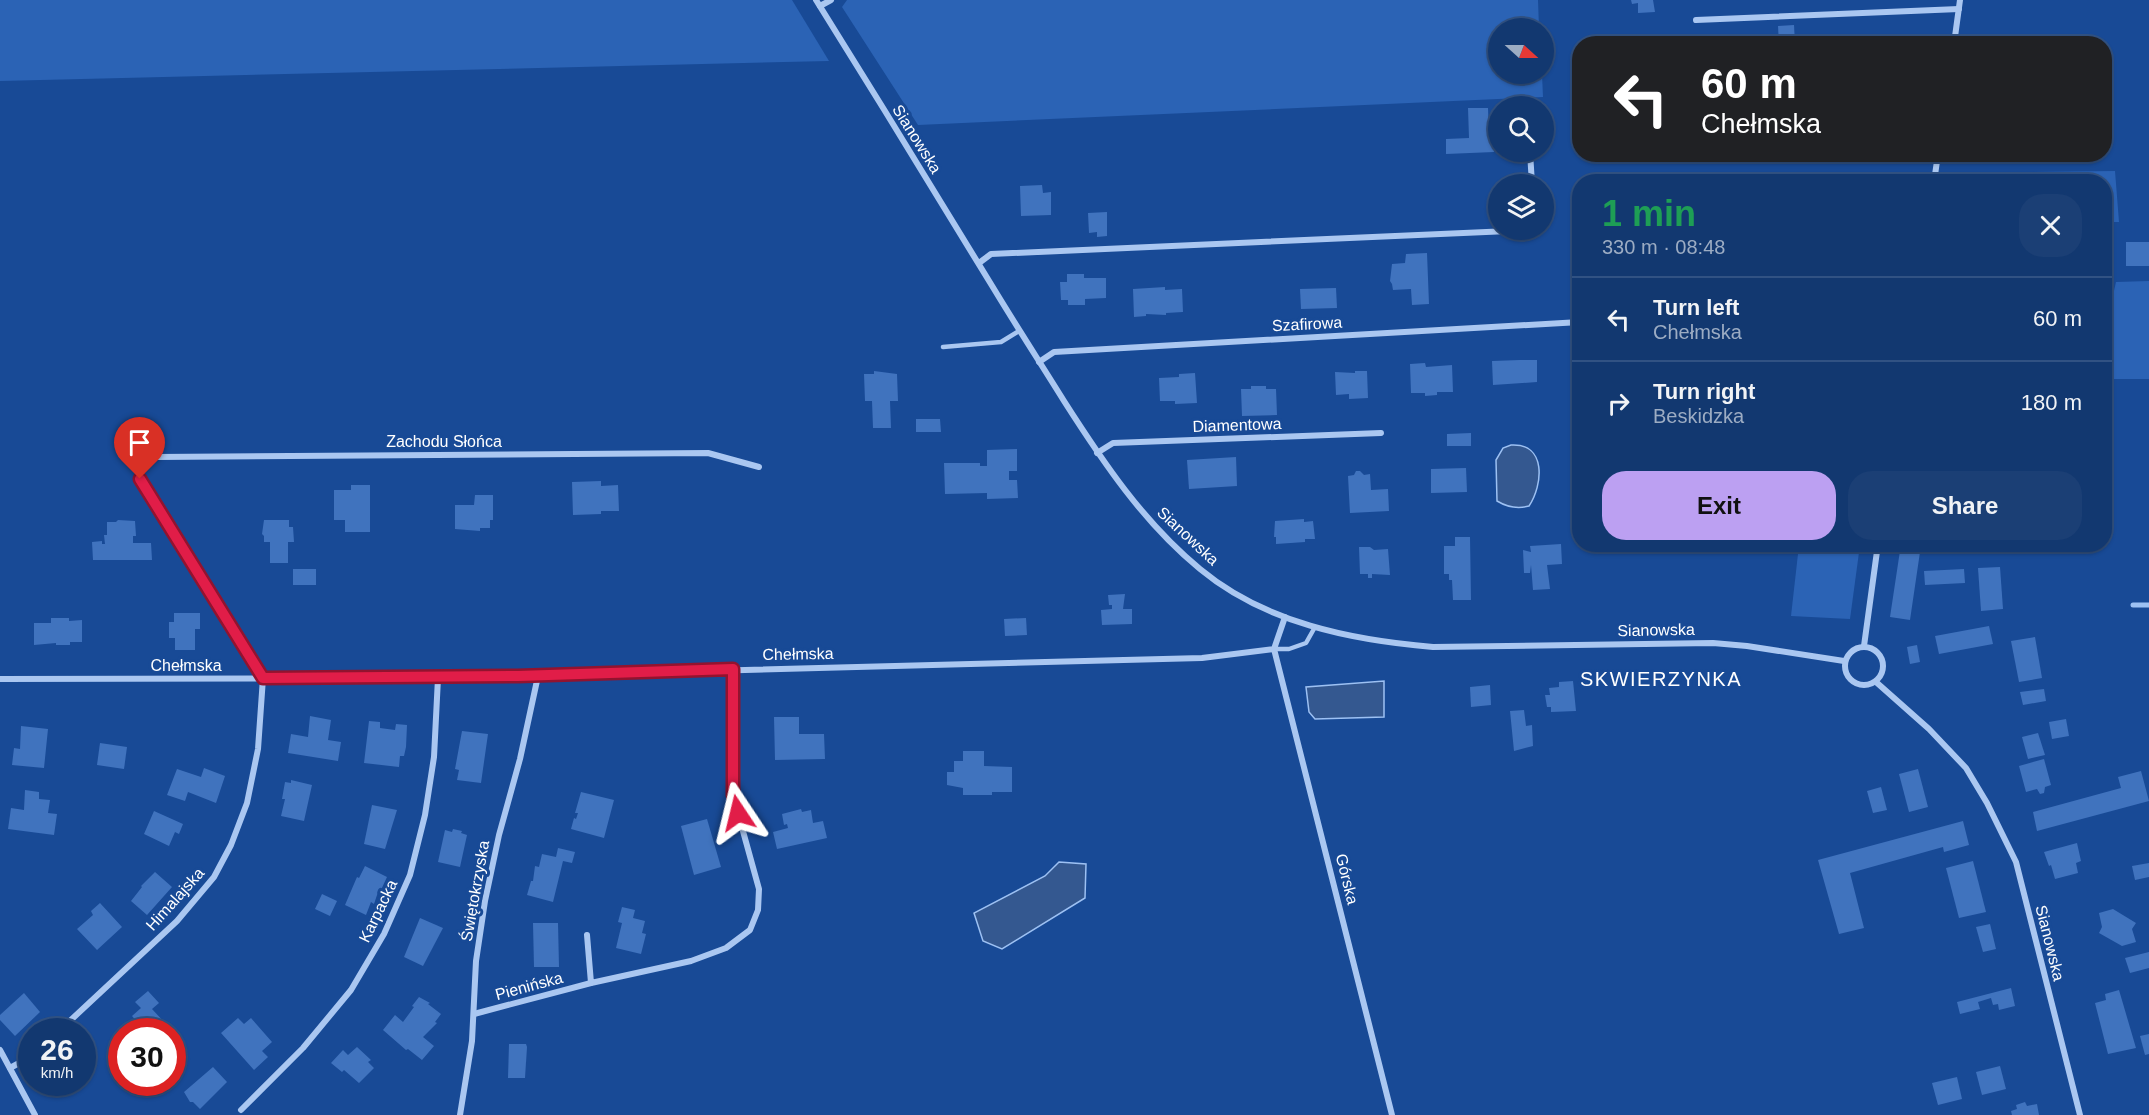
<!DOCTYPE html>
<meta charset="utf-8">
<style>
body{margin:0;font-family:Arial,sans-serif;background:#1b3f75;color:#f1f3f6;height:100vh;display:flex;flex-direction:column;font-size:22px;white-space:nowrap}
*{box-sizing:border-box;margin:0}
p{font-size:20px;color:#9cacc3}
.icon{flex:none;width:33px;height:33px;fill:none;stroke:currentColor;stroke-width:2;stroke-linecap:round;stroke-linejoin:round}
.map{position:relative;flex:1;overflow:hidden}
.drawer{position:absolute;left:1572px;top:174px;width:540px;height:378px;display:flex;flex-direction:column;background:#123870;border-radius:24px;box-shadow:0 2px 4px #0004,0 0 0 2px #315283}
.drawer>*{flex:none}
.hud{position:absolute;left:1572px;top:36px;width:540px;height:126px;border-radius:24px;box-shadow:0 2px 4px #0004,0 0 0 2px #315283;background:#202124;color:#fff;overflow:hidden}
.needle{width:39px;rotate:111deg}
.fabs{position:absolute;left:1488px;top:18px;display:grid;gap:12px}
.fabs a{display:grid;place-items:center;width:66px;height:66px;border-radius:50%;background:#123870;box-shadow:0 2px 4px #0004,0 0 0 2px #315283;font-size:30px}
.speed{position:absolute;left:18px;top:1018px;display:flex;gap:12px;font-size:30px;font-weight:700;text-align:center}
.speed>*{display:grid;place-content:center;width:78px;height:78px;border-radius:50%;background:#123870;box-shadow:0 2px 4px #0004,0 0 0 2px #315283;line-height:1}
.speed small{font-size:15px;font-weight:400}
.speed .limit{border:9px solid #d22;background:#fff;color:#111}
.pin{position:absolute;display:grid;place-items:center;width:51px;height:51px;color:#fff;margin:-62px -26px;border-radius:50% 50% 50% 0;rotate:-45deg;box-shadow:0 0 6px #0007}
.pin .icon{rotate:45deg}
.me{position:absolute;width:66px;margin:-33px;rotate:350deg;stroke-linejoin:round;filter:drop-shadow(0 0 4px #0008)}
.turn{display:flex;align-items:center;gap:21px;height:126px;padding:0 30px;font-size:27px}
.turn .icon{width:78px;height:78px;stroke-width:2.5}
.turn b{display:block;font-size:42px;line-height:51px}
.round{display:grid;place-items:center;flex:none;width:63px;height:63px;border-radius:24px;background:#1b3f75}
.overview{display:flex;align-items:center;justify-content:space-between;height:102px;padding:0 30px}
h1{font-size:36px;font-weight:800;line-height:45px;color:#1e9e55}
.button{display:flex;gap:12px;margin-top:auto;padding:12px 30px}
.button a{flex:1;height:69px;border-radius:24px;background:#bca0f2;color:#111;font-size:24px;font-weight:800;line-height:69px;text-align:center}
.button a+a{background:#1b3f75;color:#f1f3f6}
ul{padding:0;list-style:none}
li{display:flex;align-items:center;gap:18px;height:84px;padding:0 30px;border-top:2px solid #315283}
li div{flex:1}
li b{display:block;font-size:22px}
li em{font-style:normal}
.map>svg:first-child{display:block}
.green{fill:#2b63b5}
.water{fill:#345890;stroke:#9dc1f3;stroke-width:1.5}
.lines{fill:none;stroke-linecap:round;stroke-linejoin:round}
.stream{stroke:#9dc1f3;stroke-width:5}
.building{fill:#4073be}
.service{stroke:#aac7f1;stroke-width:4.5}
.minor{stroke:#aac7f1;stroke-width:6}
.route-casing{stroke:#92132f;stroke-width:15}
.route{stroke:#e11d48;stroke-width:10}
.labels{text-anchor:middle;dominant-baseline:central;stroke-width:6;stroke-linejoin:round;paint-order:stroke}
.street-label{font-size:16px;fill:#fff;stroke:#184a96}
.quarter-label{font-size:20px;letter-spacing:1.5px;fill:#fff;stroke:#184a96}
</style>
<div class="map">
<svg width="2149" height="1115" viewBox="0 0 2149 1115">
<rect width="100%" height="100%" fill="#184a96"/>
<!-- green -->
<g class="green">
<polygon points="0,0 792,0 829,61 0,81"/>
<polygon points="847,0 1538,0 1539,28 1498,28 1498,74 1542,74 1543,97 918,125 842,7"/>
<polygon points="2115,171 2119,222 2105,222 2104,182 1941,181 1943,173"/>
<polygon points="2149,281 2149,379 2105,379 2105,330 2116,282"/>
<polygon points="1799,545 1860,545 1850,619 1791,616"/>
</g>
<!-- water -->
<g class="water">
<path d="M1511,445c36,-2 32,40 18,61 -11,3 -22,1 -32,-5l-1,-41 7,-12z"/>
<polygon points="1384,681 1384,717 1315,719 1309,712 1306,687"/>
<polygon points="1059,862 1086,864 1085,898 1002,949 983,941 974,913 1045,876"/>
</g>
<g class="lines">
<!-- stream -->
<polyline class="stream" points="2133,605 2149,605"/>
</g>
<!-- building -->
<g class="building">
<polygon points="1631,0 1653,0 1655,12 1638,13 1638,3 1632,4"/>
<polygon points="1794,25 1795,44 1779,44 1778,26"/>
<rect x="2021" y="35" width="19" height="9"/>
<polygon points="1873,36 1874,44 1848,44 1848,37"/>
<polygon points="1468,108 1488,108 1489,137 1493,137 1494,152 1446,154 1446,139 1469,138"/>
<polygon points="1859,174 1874,174 1875,182 1859,182"/>
<polygon points="1042,185 1043,193 1051,192 1051,215 1021,216 1020,186"/>
<polygon points="1107,212 1107,236 1097,237 1097,232 1089,233 1088,213"/>
<rect x="2126" y="242" width="23" height="24"/>
<polygon points="1427,253 1429,304 1412,305 1411,289 1393,290 1392,284 1390,281 1392,264 1405,263 1406,254"/>
<polygon points="1067,274 1084,274 1084,278 1106,278 1106,298 1085,299 1085,305 1068,305 1068,300 1061,300 1060,282 1067,282"/>
<polygon points="1165,287 1165,290 1182,289 1183,312 1166,313 1166,315 1146,314 1146,316 1134,317 1133,289"/>
<polygon points="1336,288 1337,308 1301,309 1300,289"/>
<polygon points="1520,360 1537,360 1537,382 1493,385 1492,361"/>
<polygon points="1425,363 1426,367 1452,365 1453,392 1437,392 1437,395 1425,396 1425,393 1411,393 1410,364"/>
<polygon points="874,371 897,374 898,401 890,401 891,428 873,428 872,401 865,401 864,374 874,374"/>
<polygon points="1355,371 1367,371 1368,398 1349,399 1349,394 1336,395 1335,372 1355,373"/>
<polygon points="1195,373 1197,403 1175,404 1175,401 1160,401 1159,378 1179,377 1179,374"/>
<polygon points="1251,386 1266,386 1266,389 1276,389 1277,415 1242,416 1241,389 1251,389"/>
<polygon points="916,419 940,419 941,432 916,432"/>
<polygon points="1471,433 1471,446 1447,446 1447,434"/>
<polygon points="1017,449 1017,471 1009,471 1009,480 1017,480 1018,498 987,499 987,493 945,494 944,463 980,463 980,466 987,466 987,450"/>
<polygon points="1236,457 1237,486 1189,489 1187,460"/>
<polygon points="1466,468 1467,492 1431,493 1431,469"/>
<polygon points="1356,471 1360,471 1364,475 1370,474 1371,490 1388,489 1389,511 1350,513 1348,476 1354,475"/>
<polygon points="601,481 601,486 618,485 619,511 601,511 601,514 573,515 572,482"/>
<polygon points="351,485 370,485 370,532 345,532 345,520 334,520 334,490 351,490"/>
<polygon points="475,495 493,495 493,520 490,520 490,528 480,528 480,531 455,529 455,505 474,505"/>
<polygon points="1304,519 1304,522 1313,521 1315,539 1305,539 1305,542 1276,544 1276,537 1274,537 1275,521"/>
<polygon points="118,520 135,521 136,536 133,536 133,543 151,543 152,560 93,560 92,542 102,541 102,544 105,544 104,535 107,535 107,522 116,522"/>
<polygon points="264,520 289,520 289,527 293,527 294,542 288,542 288,563 270,563 270,542 264,542 264,536 262,534"/>
<polygon points="1455,537 1470,537 1471,600 1453,600 1452,580 1449,580 1449,574 1444,574 1444,546 1455,546"/>
<polygon points="1561,544 1562,564 1547,565 1550,589 1533,590 1531,565 1530,573 1524,573 1523,550 1531,552 1530,546"/>
<polygon points="1901,544 1929,544 1929,553 1920,552 1910,620 1890,617"/>
<polygon points="1359,547 1370,547 1374,550 1388,549 1390,575 1372,574 1372,578 1368,578 1368,574 1360,574"/>
<polygon points="2000,567 2003,609 1981,611 1978,568"/>
<rect x="293" y="569" width="23" height="16"/>
<polygon points="1964,569 1965,583 1925,585 1924,571"/>
<polygon points="1125,594 1123,609 1132,609 1132,624 1102,625 1101,610 1112,609 1112,605 1109,605 1108,595"/>
<polygon points="174,613 200,613 200,629 195,629 195,650 175,650 175,638 169,638 169,622 174,622"/>
<polygon points="51,618 69,618 69,621 82,620 82,642 70,642 70,645 56,645 56,643 34,645 34,623 51,623"/>
<polygon points="1026,618 1027,635 1005,636 1004,619"/>
<polygon points="1989,626 1993,644 1939,654 1935,636"/>
<polygon points="2035,637 2042,678 2019,682 2011,641"/>
<polygon points="1917,645 1920,662 1910,664 1907,647"/>
<polygon points="1573,681 1576,711 1551,712 1551,707 1547,707 1545,695 1550,695 1549,688 1559,687 1559,682"/>
<polygon points="1490,685 1491,705 1471,707 1470,687"/>
<polygon points="2044,689 2046,701 2023,705 2020,692"/>
<polygon points="1524,710 1526,726 1532,725 1533,746 1514,751 1510,711"/>
<polygon points="310,716 331,720 328,740 341,742 338,761 288,753 291,734 308,737"/>
<polygon points="774,717 799,717 799,734 824,734 825,759 775,760"/>
<polygon points="2066,719 2069,736 2052,739 2049,722"/>
<polygon points="369,721 380,722 380,728 395,730 396,724 407,725 406,747 404,756 400,756 399,767 364,763"/>
<polygon points="21,726 48,729 44,768 12,765 14,748 20,749"/>
<polygon points="462,731 488,734 481,783 457,780 459,770 455,769"/>
<polygon points="2038,733 2045,755 2028,759 2022,737"/>
<polygon points="100,743 127,747 124,769 97,765"/>
<polygon points="963,751 984,751 984,766 1012,767 1012,792 992,792 992,795 963,795 963,788 947,785 947,772 954,772 954,761 963,761"/>
<polygon points="2044,759 2051,785 2045,787 2044,793 2040,794 2037,789 2026,792 2019,766"/>
<polygon points="204,768 225,776 216,803 188,792 185,801 167,795 177,769 201,777"/>
<polygon points="1918,769 1928,807 1909,812 1899,774"/>
<polygon points="2141,771 2149,801 2037,831 2033,812 2121,788 2118,777"/>
<polygon points="291,780 312,785 304,821 281,816 285,799 282,799 285,782 291,783"/>
<polygon points="1881,787 1887,810 1873,813 1867,791"/>
<polygon points="25,790 39,792 39,799 50,800 48,813 57,814 54,835 8,829 11,808 24,810"/>
<polygon points="581,792 614,800 604,838 571,829 574,818 576,819 578,813 575,813"/>
<polygon points="372,805 397,810 385,849 364,844"/>
<polygon points="801,809 802,812 811,810 813,823 823,821 827,838 777,849 773,832 788,828 787,824 784,825 782,814"/>
<polygon points="154,811 183,824 179,834 175,832 169,846 144,834"/>
<polygon points="707,819 721,867 694,875 681,826"/>
<polygon points="1963,821 1969,845 1944,852 1943,847 1850,873 1864,928 1839,934 1818,860"/>
<polygon points="453,829 462,831 461,833 467,835 460,867 438,862 445,830 452,832"/>
<polygon points="2077,843 2081,861 2076,863 2078,873 2055,879 2051,865 2049,866 2044,852"/>
<polygon points="558,848 575,852 572,863 563,861 553,902 527,895 531,881 533,881 535,866 539,867 542,854 556,857"/>
<polygon points="1973,861 1986,912 1959,918 1946,868"/>
<polygon points="2149,863 2149,877 2135,880 2132,866"/>
<polygon points="365,866 387,877 381,890 379,889 374,904 371,902 366,915 345,905 357,877 359,878"/>
<polygon points="155,872 172,887 147,915 131,901 142,887 141,886"/>
<polygon points="322,894 337,901 330,916 315,909"/>
<polygon points="100,903 122,927 97,950 77,929 93,915 91,911"/>
<polygon points="622,907 635,910 633,918 645,921 642,933 646,934 641,954 616,948 622,923 618,922"/>
<polygon points="2113,909 2136,923 2132,929 2136,942 2122,946 2099,933 2102,927 2099,913"/>
<polygon points="420,918 443,928 423,966 404,957"/>
<polygon points="533,923 558,923 559,967 534,967"/>
<polygon points="1990,924 1996,949 1983,952 1976,927"/>
<polygon points="2149,952 2149,968 2130,973 2125,958"/>
<polygon points="2011,988 2015,1006 1999,1010 1998,1004 1993,1005 1991,998 1978,1002 1980,1009 1960,1014 1957,1002"/>
<polygon points="2119,990 2136,1048 2108,1054 2095,1003 2106,1000 2105,994"/>
<polygon points="148,991 159,1003 152,1009 177,1036 172,1040 172,1032 146,1032 132,1016 141,1008 135,1002"/>
<polygon points="24,993 40,1012 15,1036 0,1020 0,1015"/>
<polygon points="419,997 430,1003 428,1004 441,1014 435,1022 437,1023 423,1037 434,1046 422,1060 408,1049 406,1050 383,1030 395,1015 403,1022 414,1007 412,1006"/>
<polygon points="238,1018 244,1024 251,1018 272,1042 262,1051 268,1057 254,1070 221,1033"/>
<polygon points="2149,1034 2149,1054 2145,1055 2140,1036"/>
<polygon points="509,1044 526,1044 527,1047 525,1078 508,1078"/>
<polygon points="357,1047 371,1060 368,1062 374,1068 359,1083 344,1070 342,1072 331,1063 343,1050 348,1055"/>
<polygon points="2000,1066 2006,1089 1982,1095 1976,1072"/>
<polygon points="213,1067 227,1082 200,1109 193,1102 190,1102 184,1092"/>
<polygon points="1957,1077 1962,1099 1938,1105 1932,1083"/>
<polygon points="2025,1102 2027,1106 2037,1104 2039,1115 2012,1115 2011,1111 2017,1109 2016,1105"/>
</g>
<g class="lines">
<!-- service -->
<g class="service">
<polyline points="943,347 1001,342 1019,331"/>
<polyline points="1274,649 1289,649 1306,643 1315,627"/>
</g>
<!-- minor -->
<g class="minor">
<path d="M816,0c60,96 119,192 178,289 23,38 47,75 70,112 39,61 79,121 136,168 65,54 151,71 233,78l280,-4 34,3 97,15"/>
<polyline points="820,6 831,0"/>
<polyline points="1696,20 1959,9"/>
<polyline points="1954,44 1960,0"/>
<polyline points="1530,152 1532,184"/>
<polyline points="1934,182 1938,154"/>
<polyline points="979,263 991,254 1529,230"/>
<polyline points="1039,362 1054,352 1580,322"/>
<polyline points="1097,453 1113,443 1381,433"/>
<polyline points="1864,646 1878,544"/>
<circle cx="1864" cy="666" r="19"/>
<polyline points="1274,649 1392,1115"/>
<polyline points="0,679 438,678 1202,658 1274,649 1285,617"/>
<polyline points="1876,682 1929,729 1966,768 1987,803 2016,862 2080,1115"/>
<polyline points="587,935 591,983 691,961 726,948 750,930 758,910 759,889 733,795 733,669"/>
<polyline points="474,1014 591,983"/>
<polyline points="58,1032 177,921 214,877 231,845 247,803 258,749 263,678 140,479 144,465 156,457 708,453 759,467"/>
<polyline points="0,1050 35,1115"/>
<polyline points="10,1068 32,1056"/>
<polyline points="241,1110 303,1048 351,990 384,934 410,875 425,815 434,757 438,678"/>
<polyline points="460,1115 472,1041 476,961 485,901 499,835 520,759 538,676"/>
</g>
</g>
<g class="lines">
<!-- route casing -->
<g class="route-casing">
<polyline id="route" points="140,479 263,678 518,676 733,669 733,795 738,813"/>
</g>
<!-- route -->
<use href="#route" class="route"/>
</g>
<g class="labels">
<!-- street labels -->
<g class="street-label">
<text transform="translate(917 139) rotate(58)">Sianowska</text>
<text transform="translate(1307 324) rotate(-3)">Szafirowa</text>
<text transform="translate(1237 425) rotate(-2)">Diamentowa</text>
<text x="444" y="441">Zachodu Słońca</text>
<text transform="translate(1188 536) rotate(43)">Sianowska</text>
<text transform="translate(1656 630) rotate(-1)">Sianowska</text>
<text transform="translate(798 654) rotate(-1)">Chełmska</text>
<text x="186" y="665">Chełmska</text>
<text transform="translate(1347 879) rotate(76)">Górska</text>
<text transform="translate(475 891) rotate(-80)">Świętokrzyska</text>
<text transform="translate(175 899) rotate(-48)">Himalajska</text>
<text transform="translate(378 911) rotate(-64)">Karpacka</text>
<text transform="translate(2050 943) rotate(76)">Sianowska</text>
<text transform="translate(529 986) rotate(-15)">Pienińska</text>
</g>
<!-- quarter labels -->
<g class="quarter-label">
<text x="1661" y="679">SKWIERZYNKA</text>
</g>
</g>
</svg>
<div class="fabs">
<a><svg class="needle" viewBox="-14 -14 28 28"><path d="M0-13l5 13h-10z" fill="#e53935"/><path d="M0 13l5-13h-10z" fill="#9cacc3"/></svg></a>
<a><svg class="icon" aria-label="search" viewBox="0 0 24 24"><circle cx="10" cy="10" r="6"/><path d="M15 15l6 6"/></svg></a>
<a><svg class="icon" aria-label="layers" viewBox="0 0 24 24"><path d="M12 4l9 5-9 5-9-5zM3 14l9 5 9-5"/></svg></a>
</div>
<div class="speed"><div>26<small>km/h</small></div><div class="limit">30</div></div>
<div class="pin" style="left:140px;top:479px;background:#d93025"><svg class="icon" aria-label="arrive" viewBox="0 0 24 24"><path d="M6 21V4h12l-3 4 3 4H6"/></svg></div>
<svg class="me" style="left:738px;top:813px" viewBox="-20 -20 40 40"><path d="M0-17L14 15 0 8-14 15z" fill="#e11d48" stroke="#fff" stroke-width="4"/></svg>
<div class="hud">
<div class="turn"><svg class="icon" aria-label="left" viewBox="0 0 24 24"><path d="M17 20v-9H6M10 6l-5 5 5 5"/></svg><div><b>60 m</b>Chełmska</div></div>
</div>
<section class="drawer">
<div class="overview"><div><h1>1 min</h1><p>330 m · 08:48</p></div><a class="round"><svg class="icon" aria-label="close" viewBox="0 0 24 24"><path d="M6 6l12 12M18 6L6 18"/></svg></a></div>
<ul>
<li><svg class="icon" aria-label="left" viewBox="0 0 24 24"><path d="M17 20v-9H6M10 6l-5 5 5 5"/></svg><div><b>Turn left</b><p>Chełmska</p></div><em>60 m</em></li>
<li><svg class="icon" aria-label="right" viewBox="0 0 24 24"><path d="M7 20v-9h11M14 6l5 5-5 5"/></svg><div><b>Turn right</b><p>Beskidzka</p></div><em>180 m</em></li>
</ul>
<div class="button"><a>Exit</a><a>Share</a></div>
</section>
</div>
